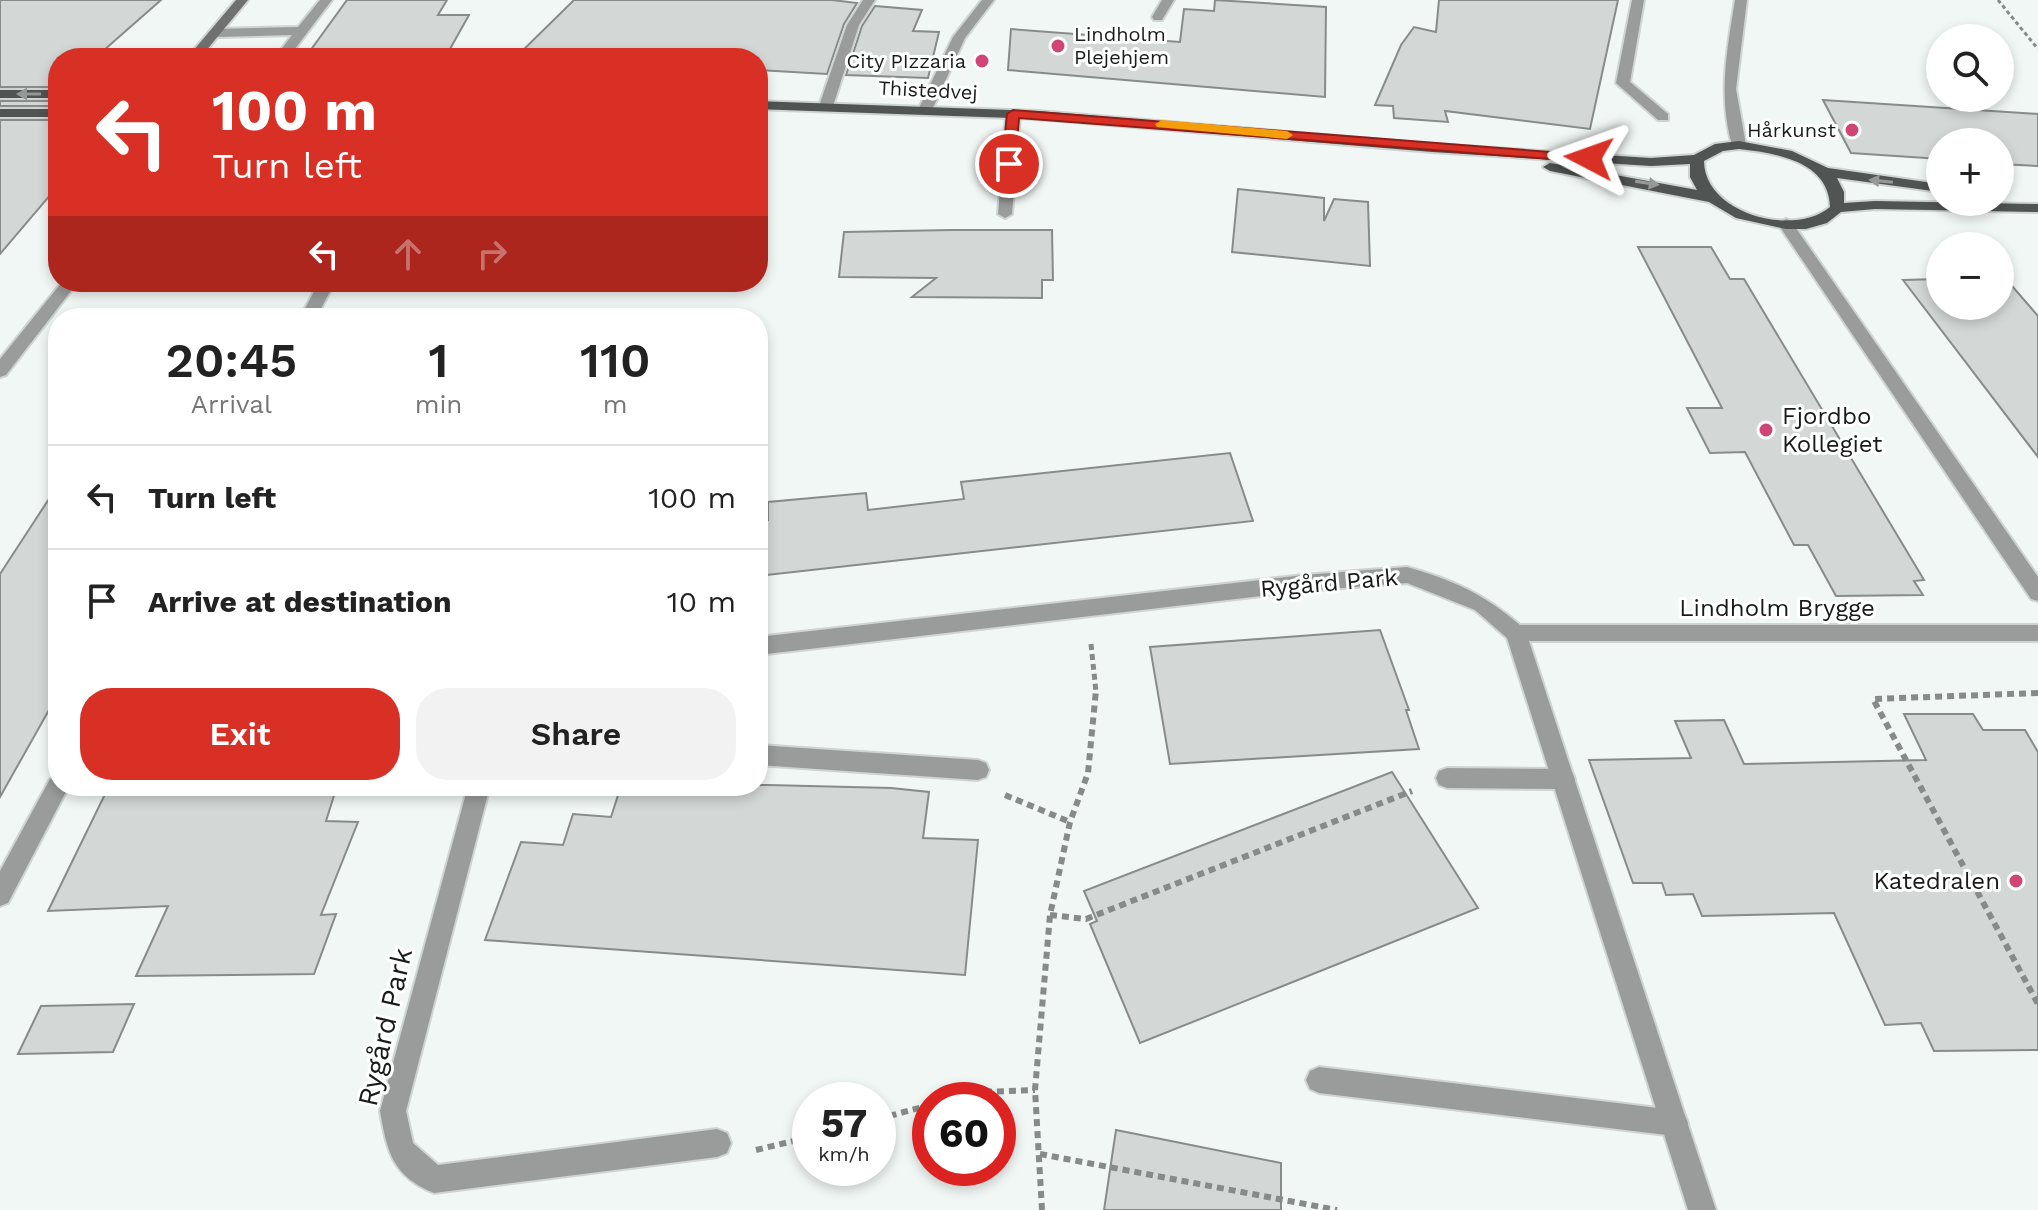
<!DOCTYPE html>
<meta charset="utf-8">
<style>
body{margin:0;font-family:"Work Sans",sans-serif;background:#f2f2f2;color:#222;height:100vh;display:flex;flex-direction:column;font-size:30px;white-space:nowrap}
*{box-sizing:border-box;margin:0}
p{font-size:26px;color:#767676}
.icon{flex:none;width:44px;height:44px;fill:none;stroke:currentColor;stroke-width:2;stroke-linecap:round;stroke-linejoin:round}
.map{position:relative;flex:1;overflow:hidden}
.details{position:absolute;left:48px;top:308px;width:720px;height:488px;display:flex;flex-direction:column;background:#fff;border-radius:32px;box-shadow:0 4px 12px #0003}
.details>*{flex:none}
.guide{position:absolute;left:48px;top:48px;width:720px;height:244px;border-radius:32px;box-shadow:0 4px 12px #0003;background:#d93025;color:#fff;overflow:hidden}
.tools{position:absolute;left:1926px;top:24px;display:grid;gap:16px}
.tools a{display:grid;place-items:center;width:88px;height:88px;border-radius:50%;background:#fff;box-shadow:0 4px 12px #0003;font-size:40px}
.speed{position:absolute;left:792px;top:1082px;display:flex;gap:16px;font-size:40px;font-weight:700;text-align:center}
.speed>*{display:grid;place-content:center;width:104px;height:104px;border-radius:50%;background:#fff;box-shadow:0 4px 12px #0003;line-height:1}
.speed small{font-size:20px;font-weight:400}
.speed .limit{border:12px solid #d22;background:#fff;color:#111}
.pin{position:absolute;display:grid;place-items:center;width:68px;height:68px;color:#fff;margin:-34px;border:4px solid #fff;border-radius:50%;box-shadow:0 2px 8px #0007}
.me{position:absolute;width:88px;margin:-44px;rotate:274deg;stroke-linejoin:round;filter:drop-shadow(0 0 6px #0008)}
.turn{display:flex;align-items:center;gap:28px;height:168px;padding:0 32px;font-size:36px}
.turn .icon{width:104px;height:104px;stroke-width:2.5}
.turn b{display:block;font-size:56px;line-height:68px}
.lanes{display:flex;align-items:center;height:76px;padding:0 32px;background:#0003;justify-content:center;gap:40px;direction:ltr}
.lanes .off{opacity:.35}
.eta{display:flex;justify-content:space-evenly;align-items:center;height:136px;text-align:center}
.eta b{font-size:48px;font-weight:600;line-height:56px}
.primary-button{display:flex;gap:16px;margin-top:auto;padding:16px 32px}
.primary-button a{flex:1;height:92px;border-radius:32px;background:#d93025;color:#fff;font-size:32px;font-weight:600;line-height:92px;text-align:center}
.primary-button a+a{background:#f2f2f2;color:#222}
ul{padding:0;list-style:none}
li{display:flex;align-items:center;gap:24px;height:104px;padding:0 32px;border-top:2px solid #e0e0e0}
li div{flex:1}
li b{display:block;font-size:30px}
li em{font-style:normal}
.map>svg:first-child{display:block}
.building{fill:#d3d8d7;stroke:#878c8a;stroke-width:2}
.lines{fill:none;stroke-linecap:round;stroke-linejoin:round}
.lane-casing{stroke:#ced4d2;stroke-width:4}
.street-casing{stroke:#ced4d2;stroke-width:4}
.secondary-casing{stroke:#ced4d2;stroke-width:4}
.primary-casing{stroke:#ced4d2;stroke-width:4}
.path-far2{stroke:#868a89;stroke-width:3;stroke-dasharray:4 3;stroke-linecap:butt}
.path-far1{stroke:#868a89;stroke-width:5;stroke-dasharray:6 4;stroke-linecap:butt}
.path{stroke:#868a89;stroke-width:6;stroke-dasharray:7 5;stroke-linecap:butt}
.lane{fill:#999c9b;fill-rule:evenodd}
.street{fill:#999c9b;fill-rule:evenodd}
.secondary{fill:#6e7170;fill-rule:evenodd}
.primary{fill:#505452;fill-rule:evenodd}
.oneway{fill:#969897}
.route{fill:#d93025;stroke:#8d1f18;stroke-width:2}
.slow{fill:#f59e0b}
.poi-dot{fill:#d14576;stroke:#fff;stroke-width:3}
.labels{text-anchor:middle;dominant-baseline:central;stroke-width:6;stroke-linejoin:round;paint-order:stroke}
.far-poi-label{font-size:20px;fill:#191b1b;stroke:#fff;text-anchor:end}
.far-street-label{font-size:20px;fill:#191b1b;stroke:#fff}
.poi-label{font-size:24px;fill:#191b1b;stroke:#fff;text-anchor:start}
.street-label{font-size:24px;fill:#191b1b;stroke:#fff}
.near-street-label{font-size:28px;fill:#191b1b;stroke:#fff}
</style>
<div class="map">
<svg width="2038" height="1210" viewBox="0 0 2038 1210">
<rect width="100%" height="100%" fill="#f1f7f5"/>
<!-- building -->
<g class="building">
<polygon points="0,0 161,0 95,58 58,58 58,87 0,87"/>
<polygon points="347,0 447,0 438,15 469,15 445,58 329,58 334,51 310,51"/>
<polygon points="574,0 832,0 857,3 844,24 827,74 758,70 758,58 515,58"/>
<polygon points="1215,0 1326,7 1325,97 1008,70 1011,29 1180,42 1184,9 1214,11"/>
<polygon points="1439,0 1618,0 1590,129 1445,111 1448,122 1394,118 1393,106 1375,105 1401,45 1414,27 1436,32"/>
<polygon points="875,6 922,10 913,31 939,32 928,78 846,75 862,26"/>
<polygon points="1823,100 2038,114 2038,166 2000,164 2000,142 1940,142 1940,159 1851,153"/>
<rect x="0" y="101" width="58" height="5"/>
<polygon points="0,120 58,120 58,186 0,254"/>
<polygon points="1238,189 1324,198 1324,221 1334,199 1368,202 1370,266 1232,252"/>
<polygon points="952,230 1052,230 1053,280 1042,280 1042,298 912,297 936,278 839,277 844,232"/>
<polygon points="1638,247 1711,247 1730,279 1744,279 1924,580 1914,581 1923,595 1836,596 1808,545 1794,545 1745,452 1710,453 1687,408 1722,408"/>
<polygon points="1940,279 1940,306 2000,306 2000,279 2006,279 2038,316 2038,457 1903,280"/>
<polygon points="1230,453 1253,521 758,576 758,521 768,520 768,502 866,493 868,510 964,499 961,482"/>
<polygon points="58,485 58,694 0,797 0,574"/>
<polygon points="1380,630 1409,710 1406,710 1419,749 1170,764 1150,647"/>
<polygon points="1904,714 1973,714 1983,730 2025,730 2038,752 2038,1050 1934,1051 1921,1023 1885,1025 1834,913 1702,916 1693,894 1666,895 1662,883 1633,883 1589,760 1691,758 1675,721 1724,720 1744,764 1926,760"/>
<polygon points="1392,772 1478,908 1140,1043 1090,924 1097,921 1084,891"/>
<polygon points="768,785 891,788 929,792 923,838 978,840 965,975 485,940 521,842 563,845 573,814 611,817 621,786"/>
<polygon points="109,786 337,786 326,821 358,822 321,915 336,914 314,974 136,976 168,906 48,911"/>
<polygon points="134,1004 113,1052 18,1054 41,1006"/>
<polygon points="1116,1130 1281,1163 1281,1210 1104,1210"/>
</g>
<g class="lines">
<!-- lane casing -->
<g class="lane-casing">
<g id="lane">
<polygon points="320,0 332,0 288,58 275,58 292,35 214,37 208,33 214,29 298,27"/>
<polygon points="982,0 994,0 965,38 932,110 920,113 918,110 953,37"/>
<polygon points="1013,110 1020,114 1012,214 1005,218 998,214 1006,114"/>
<polygon points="758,745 978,760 986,763 989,770 986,777 978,780 758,765"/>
<polygon points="1447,768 1564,769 1572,772 1575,779 1572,786 1564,789 1447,788 1439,785 1436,778 1439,771"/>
<polygon points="1319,1067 1675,1110 1684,1114 1688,1123 1684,1132 1675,1136 1319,1093 1310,1089 1306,1080 1310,1071"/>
</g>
</g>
<!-- street casing -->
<g class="street-casing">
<g id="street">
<polygon points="863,0 875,0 859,25 833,106 821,109 819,106 847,25"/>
<polygon points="1162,0 1174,0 1162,20 1154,20 1152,17"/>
<polygon points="1632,0 1644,0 1630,82 1668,114 1668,120 1658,120 1616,83"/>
<path d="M1735,0h12l-11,89 10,56 -7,4 -7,-4c-14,-50 -5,-95 3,-145z"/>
<polygon points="1786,219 1791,221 2038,577 2038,601 2031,599 1778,224"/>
<polygon points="62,282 78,282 6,375 0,377 0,359"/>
<polygon points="319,282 335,282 316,318 300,318"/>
<path d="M1407,567c46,13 77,27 113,58h518v16h-509l187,569h-28l-181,-572 -32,-28 -68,-27 -103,8 -546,64v-18l546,-62z"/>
<polygon points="58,776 58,786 69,786 8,903 0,906 0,871 50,779"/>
<path d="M468,786h22l-84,325 7,32 25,22 279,-36 10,4 4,10 -4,10 -10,4 -283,36c-42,-17 -47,-42 -54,-82z"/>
</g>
</g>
<!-- secondary casing -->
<g class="secondary-casing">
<polygon id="secondary" points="236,0 248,0 200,58 187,58"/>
</g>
<!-- primary casing -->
<g class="primary-casing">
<g id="primary">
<rect x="0" y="90" width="58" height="8"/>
<path d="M758,101l280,10 394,33 219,14 43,-3 21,-11 24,-3 53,10 36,17 112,16v8l-103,-14 7,14v11l31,-2 163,3v8l-163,-3 -34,3 -14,11 -21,6h-20l-50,-11 -27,-16 -159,-31 -7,-4 7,-4 147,27 -7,-13v-13l-39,2 -219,-14 -394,-33 -280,-10zM1739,149c37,4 90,12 91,58 -37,31 -126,6 -126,-46l19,-10z"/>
<rect x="0" y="109" width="58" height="8"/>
</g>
</g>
<!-- path-far2 -->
<polyline class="path-far2" points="1998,0 2038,49"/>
<!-- path-far1 -->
<polyline class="path-far1" points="1091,644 1096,692"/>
<!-- path -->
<g class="path">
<polyline points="2038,693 1873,699 2038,1004"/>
<polyline points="1005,795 1070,822"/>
<polyline points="1050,915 1086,919 1412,791"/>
<polyline points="950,1100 980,1092 1035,1090"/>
<polyline points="878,1119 930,1105"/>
<polyline points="756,1150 810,1137"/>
<polyline points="1040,1154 1337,1210"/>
<polyline points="1042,1210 1035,1090 1050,915 1070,822 1088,773 1096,690"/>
</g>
<!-- lane -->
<use href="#lane" class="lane"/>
<!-- street -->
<use href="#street" class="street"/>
<!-- secondary -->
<use href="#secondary" class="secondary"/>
<!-- primary -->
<use href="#primary" class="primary"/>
</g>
<!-- one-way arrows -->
<defs><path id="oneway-solid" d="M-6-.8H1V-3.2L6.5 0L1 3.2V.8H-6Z" transform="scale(2)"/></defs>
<g class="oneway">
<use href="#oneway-solid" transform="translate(29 94) rotate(-180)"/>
<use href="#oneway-solid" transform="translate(1881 181) rotate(-174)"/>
<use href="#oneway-solid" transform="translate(1647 183) rotate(9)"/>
</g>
<!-- route -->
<polygon class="route" points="1013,110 1589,155 1595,158 1589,162 1019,118 1015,164 1009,168 1002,164 1007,114"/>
<!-- slow -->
<polygon class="slow" points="1162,120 1287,131 1293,135 1287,139 1157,127 1155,124"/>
<!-- markers -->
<g class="poi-dot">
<circle cx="1058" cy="46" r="8"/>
<circle cx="982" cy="61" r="8"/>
<circle cx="1852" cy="130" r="8"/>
<circle cx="1766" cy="430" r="8"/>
<circle cx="2016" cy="881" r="8"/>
</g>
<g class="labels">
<!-- far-poi labels -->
<g class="far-poi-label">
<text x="1074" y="34" text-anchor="start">Lindholm<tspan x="1074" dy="23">Plejehjem</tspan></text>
<text x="966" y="61">City PIzzaria</text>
<text x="1836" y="130">Hårkunst</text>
</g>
<!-- far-street labels -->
<g class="far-street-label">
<text transform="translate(928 90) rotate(3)">Thistedvej</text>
</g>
<!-- poi labels -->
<g class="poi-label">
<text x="1782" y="416">Fjordbo<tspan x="1782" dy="28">Kollegiet</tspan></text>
<text x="2000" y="881" text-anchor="end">Katedralen</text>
</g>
<!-- street labels -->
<g class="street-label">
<text transform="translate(1329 583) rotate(-5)">Rygård Park</text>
<text x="1777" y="608">Lindholm Brygge</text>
</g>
<!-- near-street labels -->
<g class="near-street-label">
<text transform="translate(385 1027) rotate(-77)">Rygård Park</text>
</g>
</g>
</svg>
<div class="tools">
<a><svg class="icon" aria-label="search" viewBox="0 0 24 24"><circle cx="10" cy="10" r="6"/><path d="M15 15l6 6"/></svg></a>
<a>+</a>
<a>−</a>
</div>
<div class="speed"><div>57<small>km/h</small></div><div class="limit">60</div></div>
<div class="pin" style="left:1009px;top:164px;background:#d93025"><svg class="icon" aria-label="arrive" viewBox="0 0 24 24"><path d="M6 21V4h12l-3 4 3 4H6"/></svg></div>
<svg class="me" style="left:1589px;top:158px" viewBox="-20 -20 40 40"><path d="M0-17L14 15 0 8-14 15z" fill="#d93025" stroke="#fff" stroke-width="4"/></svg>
<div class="guide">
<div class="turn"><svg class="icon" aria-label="left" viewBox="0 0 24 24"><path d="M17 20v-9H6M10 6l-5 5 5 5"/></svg><div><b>100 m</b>Turn left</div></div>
<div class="lanes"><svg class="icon" aria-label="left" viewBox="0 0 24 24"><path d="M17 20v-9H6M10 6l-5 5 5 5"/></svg><svg class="icon off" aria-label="ahead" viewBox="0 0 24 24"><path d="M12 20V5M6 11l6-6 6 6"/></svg><svg class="icon off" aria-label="right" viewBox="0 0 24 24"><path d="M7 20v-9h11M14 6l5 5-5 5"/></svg></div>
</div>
<section class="details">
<div class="eta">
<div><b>20:45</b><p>Arrival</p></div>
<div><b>1</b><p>min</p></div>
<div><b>110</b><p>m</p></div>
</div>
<ul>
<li><svg class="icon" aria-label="left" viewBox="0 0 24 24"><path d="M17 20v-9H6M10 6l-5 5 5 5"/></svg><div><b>Turn left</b></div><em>100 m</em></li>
<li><svg class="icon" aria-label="arrive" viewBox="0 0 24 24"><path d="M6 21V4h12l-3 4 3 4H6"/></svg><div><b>Arrive at destination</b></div><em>10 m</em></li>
</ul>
<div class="primary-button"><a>Exit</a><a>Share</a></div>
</section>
</div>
